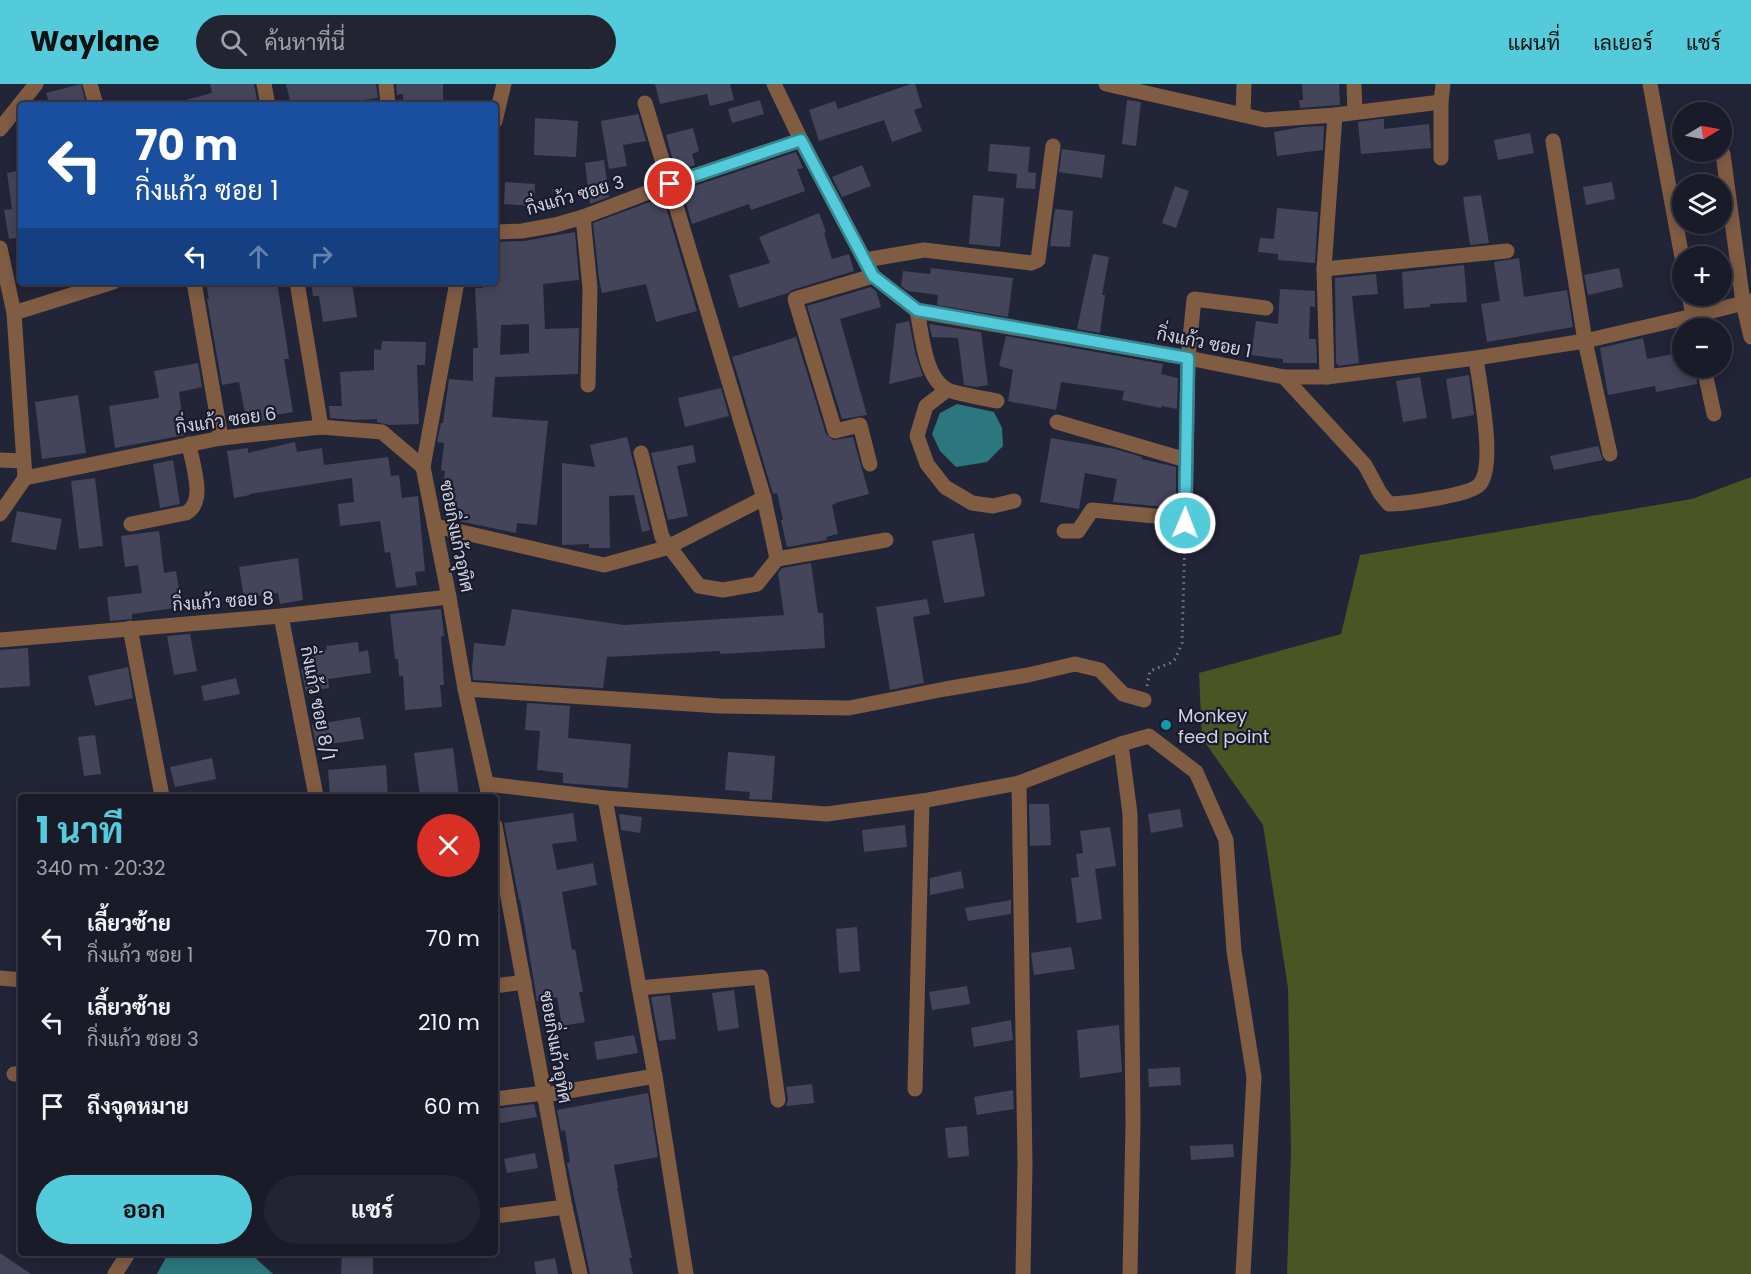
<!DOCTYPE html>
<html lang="th">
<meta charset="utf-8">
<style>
body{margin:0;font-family:Poppins,Sarabun,sans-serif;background:#232431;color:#f1f3f6;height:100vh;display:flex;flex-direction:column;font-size:22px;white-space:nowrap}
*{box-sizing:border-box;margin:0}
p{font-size:20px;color:#9fa1a8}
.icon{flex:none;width:33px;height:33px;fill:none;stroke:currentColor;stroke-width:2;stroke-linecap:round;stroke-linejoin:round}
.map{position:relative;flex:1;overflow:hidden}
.side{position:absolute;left:18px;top:710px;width:480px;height:462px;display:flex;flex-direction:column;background:#1a1b29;border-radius:6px;box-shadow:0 3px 15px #0003,0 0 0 2px #383946}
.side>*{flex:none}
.hud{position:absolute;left:18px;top:18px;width:480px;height:183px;border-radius:6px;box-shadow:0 3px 15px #0003,0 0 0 2px #383946;background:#1a4fa0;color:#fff;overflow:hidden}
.needle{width:39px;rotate:80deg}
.tools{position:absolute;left:1672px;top:18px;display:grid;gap:12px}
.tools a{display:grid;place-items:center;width:60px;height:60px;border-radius:50%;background:#1a1b29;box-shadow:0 3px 15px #0003,0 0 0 2px #383946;font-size:30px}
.pin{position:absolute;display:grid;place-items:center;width:51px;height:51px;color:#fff;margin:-26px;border:3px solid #fff;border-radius:50%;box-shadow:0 2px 6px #0007}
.me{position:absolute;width:66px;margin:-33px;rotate:1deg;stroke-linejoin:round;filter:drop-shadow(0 0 4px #0008)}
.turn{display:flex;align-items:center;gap:21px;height:126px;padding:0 18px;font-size:27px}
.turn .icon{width:78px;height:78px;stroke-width:2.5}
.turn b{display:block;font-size:42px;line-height:51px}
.lanes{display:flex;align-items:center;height:57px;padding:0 18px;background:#0003;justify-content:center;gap:30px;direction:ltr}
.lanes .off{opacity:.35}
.round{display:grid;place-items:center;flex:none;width:63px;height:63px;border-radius:32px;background:#232431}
.head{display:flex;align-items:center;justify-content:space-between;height:102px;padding:0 18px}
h1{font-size:36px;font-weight:700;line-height:45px;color:#53cbda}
.action{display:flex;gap:12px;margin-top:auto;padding:12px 18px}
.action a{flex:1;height:69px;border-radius:36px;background:#53cbda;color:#111;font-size:24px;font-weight:700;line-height:69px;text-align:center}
.action a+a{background:#232431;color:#f1f3f6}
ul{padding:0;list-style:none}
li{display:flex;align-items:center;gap:18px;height:84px;padding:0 18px}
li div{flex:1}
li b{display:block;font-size:22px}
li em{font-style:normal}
header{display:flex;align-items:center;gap:36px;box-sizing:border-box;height:84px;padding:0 30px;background:#53cbda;color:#111}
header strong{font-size:28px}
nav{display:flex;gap:33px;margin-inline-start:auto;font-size:21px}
.search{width:420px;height:54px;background:#232431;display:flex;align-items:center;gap:15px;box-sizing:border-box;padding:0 21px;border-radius:33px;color:#9fa1a8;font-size:22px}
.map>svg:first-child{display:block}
.forest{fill:#4a5523}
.water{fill:#2b777d}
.building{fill:#44455a;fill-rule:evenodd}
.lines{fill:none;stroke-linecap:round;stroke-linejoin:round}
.path{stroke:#797b8b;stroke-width:3;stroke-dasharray:1.5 4.5;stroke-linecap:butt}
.minor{stroke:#7f5c42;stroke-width:15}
.route-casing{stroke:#36848e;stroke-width:15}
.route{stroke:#53cbda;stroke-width:10}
.culture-dot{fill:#0f9aa8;stroke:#191b2d;stroke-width:2}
.labels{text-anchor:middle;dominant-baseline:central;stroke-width:4.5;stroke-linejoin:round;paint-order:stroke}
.street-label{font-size:18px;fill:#d1d3e0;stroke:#191b2d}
.poi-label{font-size:18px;fill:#d1d3e0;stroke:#191b2d;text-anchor:start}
</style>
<header>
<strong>Waylane</strong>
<div class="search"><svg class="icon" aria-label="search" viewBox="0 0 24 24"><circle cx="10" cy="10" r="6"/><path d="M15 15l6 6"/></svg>ค้นหาที่นี่</div>
<nav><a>แผนที่</a><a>เลเยอร์</a><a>แชร์</a></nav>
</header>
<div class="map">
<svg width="1751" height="1190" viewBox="0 0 1751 1190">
<rect width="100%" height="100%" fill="#222437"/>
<!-- forest -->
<polygon class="forest" points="1751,393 1751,1190 1287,1190 1291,1067 1288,904 1263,741 1202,654 1199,589 1341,550 1360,471 1692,415"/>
<!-- water -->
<g class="water">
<polygon points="957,320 994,328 1002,344 1003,362 987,378 956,383 940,367 932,350 940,329"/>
<polygon points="169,1168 250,1169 273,1190 157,1190"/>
</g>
<!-- building -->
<g class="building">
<polygon points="81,0 86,21 50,21 46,9"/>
<polygon points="210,0 254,0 258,21 182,21 182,17 212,9"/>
<polygon points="286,0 376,0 378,14 329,21 291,21"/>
<polygon points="396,0 443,0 443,21 403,21 403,10 397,11"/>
<polygon points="655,0 730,0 734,16 710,22 707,10 660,20"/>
<polygon points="911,0 915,0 922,23 914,26 922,47 892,58 884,36 819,57 809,26 835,17 838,25"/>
<polygon points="1302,0 1339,0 1340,21 1300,24 1299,16 1303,16"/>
<polygon points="760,16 764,30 732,39 728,25"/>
<polygon points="1127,16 1141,18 1136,62 1122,60"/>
<polygon points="638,30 646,57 623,61 627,82 609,85 601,37"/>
<polygon points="535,34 578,37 576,73 534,71"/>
<polygon points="1379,35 1384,35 1384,45 1429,40 1431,64 1361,70 1358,38"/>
<polygon points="1324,42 1323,66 1277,72 1274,48 1301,43"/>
<polygon points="693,44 699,67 692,70 695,81 676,88 666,51"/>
<polygon points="1530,49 1534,69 1498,76 1494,56"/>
<polygon points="990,60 1030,63 1028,88 1036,89 1035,105 1016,104 1017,90 988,87"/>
<polygon points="1062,65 1105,71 1102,94 1059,88"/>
<polygon points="796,68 803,84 797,85 805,107 751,126 749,120 692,140 682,106"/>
<polygon points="604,76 609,113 590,120 585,79"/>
<polygon points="862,81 871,102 842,113 832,93"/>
<polygon points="21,86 21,153 9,155 4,126 12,125 7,89"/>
<polygon points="505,98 535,100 534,122 504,120"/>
<polygon points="1612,98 1615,115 1586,121 1583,103"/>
<polygon points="1175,102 1189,107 1176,144 1162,139"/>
<polygon points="973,111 1004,114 1000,163 969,160"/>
<polygon points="1481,111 1489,159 1470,161 1463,113"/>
<polygon points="663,113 697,227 656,238 646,200 602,209 599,195 593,139"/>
<polygon points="1277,124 1318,128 1315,179 1278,176 1278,170 1258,168 1260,154 1274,155"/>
<polygon points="1055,125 1073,127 1070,163 1050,162"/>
<polygon points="819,129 826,148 824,149 832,175 849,170 854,187 792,206 788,209 739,224 729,191 770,179 759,153"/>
<path d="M575,148l4,48 -36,4 2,45 34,-1 -1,46 -83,3 -3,40 56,4 -11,104 -20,-2 -1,10 -72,-15 3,-21 -5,-1 3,-25 -4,-1 3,-27 -7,-1 4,-19h2l6,-44 24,2v-33h5l-3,-60h8v-6h12v-40l29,-1zM529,240v29l-29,2 1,-30z"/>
<polygon points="1093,170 1109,173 1102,211 1105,211 1100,249 1077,245"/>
<polygon points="1519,174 1524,213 1567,206 1573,243 1487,258 1481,220 1500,217 1494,178"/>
<polygon points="1728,177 1730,195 1722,196 1722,178"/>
<polygon points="1464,181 1467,218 1430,220 1430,223 1404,225 1402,188"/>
<polygon points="931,184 1013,194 1008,233 937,221 938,211 908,207 901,202 903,187 930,190"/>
<polygon points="1619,184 1623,203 1588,211 1584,191"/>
<polygon points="1376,190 1378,210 1352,212 1359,279 1338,282 1338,280 1336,280 1335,194"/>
<polygon points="215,198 277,198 289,275 284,275 293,328 270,332 271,335 247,340 239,298 222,301 207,215 209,215 206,199"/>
<polygon points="311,198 352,198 357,233 323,238 319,212 313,212"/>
<polygon points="871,203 876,207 881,223 840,235 867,331 842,335 807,222"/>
<polygon points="1280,205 1315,207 1315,223 1310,222 1309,255 1316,255 1317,279 1283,279 1283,275 1251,271 1256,237 1278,240"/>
<polygon points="909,237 916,272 923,292 889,300 896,240"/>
<polygon points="929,240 981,248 988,301 976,303 964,301 958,254 932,253"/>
<polygon points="1006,252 1163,280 1161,290 1178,294 1177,325 1162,322 1161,324 1122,316 1124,307 1061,298 1056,326 1008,317 1013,286 999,282"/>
<polygon points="796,253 826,350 833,356 853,353 869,410 835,419 835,420 832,421 838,450 826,453 827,456 787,463 781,436 783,436 777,409 773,410 732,273"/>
<polygon points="1643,254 1647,275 1683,268 1683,284 1695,284 1697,300 1656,308 1655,302 1608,311 1600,264"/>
<polygon points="382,257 426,258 425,281 417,281 419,340 389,341 377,338 377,335 354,336 330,334 329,322 342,322 340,288 374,286 374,265 381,266"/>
<polygon points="198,279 202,303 179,308 185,351 115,364 109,322 159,314 154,287"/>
<polygon points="1469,291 1474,331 1452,335 1446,295"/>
<polygon points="1420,293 1427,334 1403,338 1396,297"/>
<polygon points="721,304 729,332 685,343 678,314"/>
<polygon points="78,311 86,369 42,375 35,318"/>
<polygon points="627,353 650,446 642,448 634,411 609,412 610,464 589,464 589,460 562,461 562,379 595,383 590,361"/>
<polygon points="1051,354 1115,365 1142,373 1142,375 1176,383 1176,424 1113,418 1117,395 1085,389 1079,425 1040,418"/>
<polygon points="295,358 297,368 322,364 324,381 388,373 391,392 399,391 402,414 418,412 425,487 415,488 417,501 396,504 390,468 385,469 380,437 340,442 338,420 354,418 352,394 250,410 250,411 234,414 227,367 248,364 248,369"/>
<polygon points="693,361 696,378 677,382 688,432 668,436 651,369"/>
<polygon points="1598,362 1603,376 1554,386 1550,372"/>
<polygon points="173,376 180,420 160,424 153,380"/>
<polygon points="95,394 103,462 79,465 71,397"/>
<polygon points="17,427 62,435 56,466 11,458"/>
<polygon points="159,447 164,489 176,487 182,523 132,530 132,535 110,537 107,513 142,509 138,481 125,483 121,452"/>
<polygon points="974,449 985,512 944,519 932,457"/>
<polygon points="298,474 303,516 280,520 278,509 244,514 239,483"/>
<polygon points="811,479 818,529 823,529 825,564 720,570 720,567 607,573 603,604 473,596 472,586 474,559 505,562 512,525 624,541 784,531 778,489 782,484"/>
<polygon points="927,515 930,530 913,533 924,599 890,606 876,523"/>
<polygon points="441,525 444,552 441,552 444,601 440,601 442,623 405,626 403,592 399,592 398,575 395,575 390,530"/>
<polygon points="190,550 197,587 174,591 167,552"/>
<polygon points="358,558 359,568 368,566 371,589 328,595 329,604 306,608 301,585 315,583 312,568 327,566 326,562"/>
<polygon points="28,564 30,602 0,604 0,566"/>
<polygon points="128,583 133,614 95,622 88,592"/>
<polygon points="236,594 240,610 204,617 201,602"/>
<polygon points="527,619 570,622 568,654 631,660 628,704 563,699 563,689 537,686 540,647 525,646"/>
<polygon points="360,633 364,655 316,662 312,641"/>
<polygon points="95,651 101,690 84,692 78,653"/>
<polygon points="453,664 459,712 420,712 414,669"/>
<polygon points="728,668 775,672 772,716 749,715 750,708 725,706"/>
<polygon points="212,674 216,695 175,703 170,683"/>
<polygon points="386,681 388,712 330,712 328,686"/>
<polygon points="1029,720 1049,720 1051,761 1030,762"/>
<polygon points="1180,725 1183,743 1151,749 1148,730"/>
<polygon points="573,729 577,757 552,760 557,786 593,779 597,801 562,808 572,866 575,865 583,908 579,908 585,938 562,942 557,913 537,917 525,844 520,816 519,816 504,739"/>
<polygon points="619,730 642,733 640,749 621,746"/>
<polygon points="905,741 907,763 864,768 862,746"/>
<polygon points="1110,743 1116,782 1095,785 1102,835 1077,839 1071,794 1079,793 1076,770 1083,769 1080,747"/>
<polygon points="961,787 964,804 930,811 930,794"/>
<polygon points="1011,816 1011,830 968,837 965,824"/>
<polygon points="857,843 860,887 839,889 836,845"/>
<polygon points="1071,863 1075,885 1034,891 1031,869"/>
<polygon points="967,902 970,920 932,926 929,908"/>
<polygon points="734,906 739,944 718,947 712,909"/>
<polygon points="670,911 676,955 659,957 651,913"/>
<polygon points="1011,936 1013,956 974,963 971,944"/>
<polygon points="1119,941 1122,988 1080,994 1077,946"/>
<polygon points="634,951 638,969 597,976 594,958"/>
<polygon points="1180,983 1181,1001 1149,1003 1148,985"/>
<polygon points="812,1000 814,1019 786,1022 788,1015 786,1003"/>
<polygon points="1013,1006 1014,1025 977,1031 974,1013"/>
<polygon points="648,1009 658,1073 614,1081 618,1104 617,1104 632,1174 629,1174 633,1190 590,1190 567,1079 570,1078 565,1046 561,1047 557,1026"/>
<polygon points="534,1020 537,1033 495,1040 495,1025"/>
<polygon points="967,1042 969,1072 948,1074 945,1044"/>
<polygon points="1233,1060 1234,1073 1191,1076 1190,1062"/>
<polygon points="535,1069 538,1084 507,1089 504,1075"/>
<polygon points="342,1168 373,1168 373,1190 341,1190"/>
<polygon points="0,1169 31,1190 0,1190"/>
<polygon points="555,1174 558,1190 536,1190 534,1178"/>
</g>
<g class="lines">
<!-- path -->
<polyline class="path" points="1147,602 1150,587 1170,579 1175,575 1182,559 1185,453"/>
<!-- minor -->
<g class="minor">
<polyline points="90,0 96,21"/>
<polyline points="264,0 268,21"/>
<polyline points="386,0 388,21"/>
<polyline points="774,0 801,56 873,192 917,227 1188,274 1284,293 1327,293 1476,274 1585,257 1693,232 1751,217"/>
<polyline points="1106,0 1265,36 1335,31 1441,18"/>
<polyline points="1354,0 1355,28"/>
<polyline points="1650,0 1683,179"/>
<polyline points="645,19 764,414 777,475"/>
<polyline points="1243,31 1244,0"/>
<polyline points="495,37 504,0"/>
<polyline points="0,45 36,0"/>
<polyline points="1553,57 1585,257 1610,370"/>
<polyline points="1723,70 1743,219 1751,253"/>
<polyline points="1441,74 1441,18 1443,0"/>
<polyline points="583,133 590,204 588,301"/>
<polyline points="495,148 522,147 555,141 583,133 670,100 801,56"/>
<polyline points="0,164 14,229 25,394"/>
<polyline points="865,176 924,166 1031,179 1038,176 1053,62"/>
<polyline points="1324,185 1507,167"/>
<polyline points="194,198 221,354"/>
<polyline points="297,198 321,343"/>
<polyline points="457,198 423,383 449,513 465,605 489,712"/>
<polyline points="1689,212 1696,244"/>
<path d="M917,227c5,22 7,65 29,78 8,5 39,9 51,12"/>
<polyline points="14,229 113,198"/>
<polyline points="1704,284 1714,330"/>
<path d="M1284,293l81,88 15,28 9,11c16,0 81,-9 90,-19 18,-18 0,-102 -3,-127"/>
<polyline points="1327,293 1324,185 1335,31"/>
<polyline points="947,306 926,322 917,352 927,380 945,403 972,419 993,422 1014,417"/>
<polyline points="1057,338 1186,376"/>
<polyline points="641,369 662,453 699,502 723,506 757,500 777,475 886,456"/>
<polyline points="0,376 23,377"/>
<polyline points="870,380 860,341 835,347 795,215 873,192"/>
<polyline points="25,394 221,354 321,343 382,348 423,383"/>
<polyline points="0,430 25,394"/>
<polyline points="1185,439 1188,274 1194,215 1266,224"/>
<path d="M131,440l55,-11c21,-11 6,-49 3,-69"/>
<polyline points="435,442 604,481 666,464 764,414"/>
<polyline points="1064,447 1078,447 1092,426 1186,435"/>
<polyline points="281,532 316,712"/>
<polyline points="130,544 162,712"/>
<polyline points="0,556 281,532 449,513"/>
<polyline points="465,605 720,622 849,624 945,605 1028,591 1075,580 1100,586 1123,610 1144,616"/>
<polyline points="1121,660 1130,730 1133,1038 1130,1190"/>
<polyline points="1019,699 1025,1080 1023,1190"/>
<polyline points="487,700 605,714 827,730 922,717 1019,699 1121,660 1149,652 1196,688 1226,756 1234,867 1254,993 1243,1190"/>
<polyline points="605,714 655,992 686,1190"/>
<polyline points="495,742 565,1123 580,1190"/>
<polyline points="0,894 21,896"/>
<polyline points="495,902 524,898"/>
<polyline points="639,904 761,893 778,1016"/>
<polyline points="14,990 21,990"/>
<polyline points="915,1005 922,717"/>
<polyline points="545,1011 655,992"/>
<polyline points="495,1015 544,1009"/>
<polyline points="495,1132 565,1123"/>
<polyline points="115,1190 129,1168"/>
</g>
</g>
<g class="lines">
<!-- route casing -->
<g class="route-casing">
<polyline id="route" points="670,100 801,56 873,192 917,226 1188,274 1185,439"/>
</g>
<!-- route -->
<use href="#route" class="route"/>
</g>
<!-- markers -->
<circle class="culture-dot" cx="1166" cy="641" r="6"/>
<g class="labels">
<!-- street labels -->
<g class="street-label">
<text transform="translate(575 111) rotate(-16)">กิ่งแก้ว ซอย 3</text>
<text transform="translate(1204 258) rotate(11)">กิ่งแก้ว ซอย 1</text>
<text transform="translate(226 336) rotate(-8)">กิ่งแก้ว ซอย 6</text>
<text transform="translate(457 452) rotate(79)">ซอยกิ่งแก้วอุทิศ</text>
<text transform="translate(223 517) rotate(-4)">กิ่งแก้ว ซอย 8</text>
<text transform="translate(318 619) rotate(79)">กิ่งแก้ว ซอย 8/1</text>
<text transform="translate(556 963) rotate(80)">ซอยกิ่งแก้วอุทิศ</text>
</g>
<!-- poi labels -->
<g class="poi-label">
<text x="1178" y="631">Monkey<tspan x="1178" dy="21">feed point</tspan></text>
</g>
</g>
</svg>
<div class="tools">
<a><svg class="needle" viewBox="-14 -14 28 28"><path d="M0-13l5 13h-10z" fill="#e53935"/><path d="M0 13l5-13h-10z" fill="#9fa1a8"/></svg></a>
<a><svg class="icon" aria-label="layers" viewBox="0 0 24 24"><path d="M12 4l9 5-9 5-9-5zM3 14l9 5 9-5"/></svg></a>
<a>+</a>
<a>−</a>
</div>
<div class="pin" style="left:670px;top:100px;background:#d93025"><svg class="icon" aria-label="arrive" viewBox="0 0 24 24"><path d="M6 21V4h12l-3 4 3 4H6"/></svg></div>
<svg class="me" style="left:1185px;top:439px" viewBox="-20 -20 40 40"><circle r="17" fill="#53cbda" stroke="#fff" stroke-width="3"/><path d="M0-11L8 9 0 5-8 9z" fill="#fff"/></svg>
<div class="hud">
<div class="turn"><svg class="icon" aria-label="left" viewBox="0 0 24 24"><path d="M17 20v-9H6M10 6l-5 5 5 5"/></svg><div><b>70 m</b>กิ่งแก้ว ซอย 1</div></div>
<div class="lanes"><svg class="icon" aria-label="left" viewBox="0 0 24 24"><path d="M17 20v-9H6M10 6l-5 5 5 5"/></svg><svg class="icon off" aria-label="ahead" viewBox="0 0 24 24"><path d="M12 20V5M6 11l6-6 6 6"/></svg><svg class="icon off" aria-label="right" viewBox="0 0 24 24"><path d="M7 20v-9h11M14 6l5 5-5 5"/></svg></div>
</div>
<section class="side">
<div class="head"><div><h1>1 นาที</h1><p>340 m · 20:32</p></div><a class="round" style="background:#d93025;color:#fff"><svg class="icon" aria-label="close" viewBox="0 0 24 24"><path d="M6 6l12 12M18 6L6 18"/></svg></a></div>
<ul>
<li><svg class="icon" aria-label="left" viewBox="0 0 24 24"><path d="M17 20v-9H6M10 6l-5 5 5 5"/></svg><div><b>เลี้ยวซ้าย</b><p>กิ่งแก้ว ซอย 1</p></div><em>70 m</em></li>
<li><svg class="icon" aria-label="left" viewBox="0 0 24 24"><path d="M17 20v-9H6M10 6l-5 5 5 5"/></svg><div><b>เลี้ยวซ้าย</b><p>กิ่งแก้ว ซอย 3</p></div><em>210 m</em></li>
<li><svg class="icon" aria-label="arrive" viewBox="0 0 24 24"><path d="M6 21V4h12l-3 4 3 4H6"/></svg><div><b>ถึงจุดหมาย</b></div><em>60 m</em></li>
</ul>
<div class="action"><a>ออก</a><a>แชร์</a></div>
</section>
</div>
